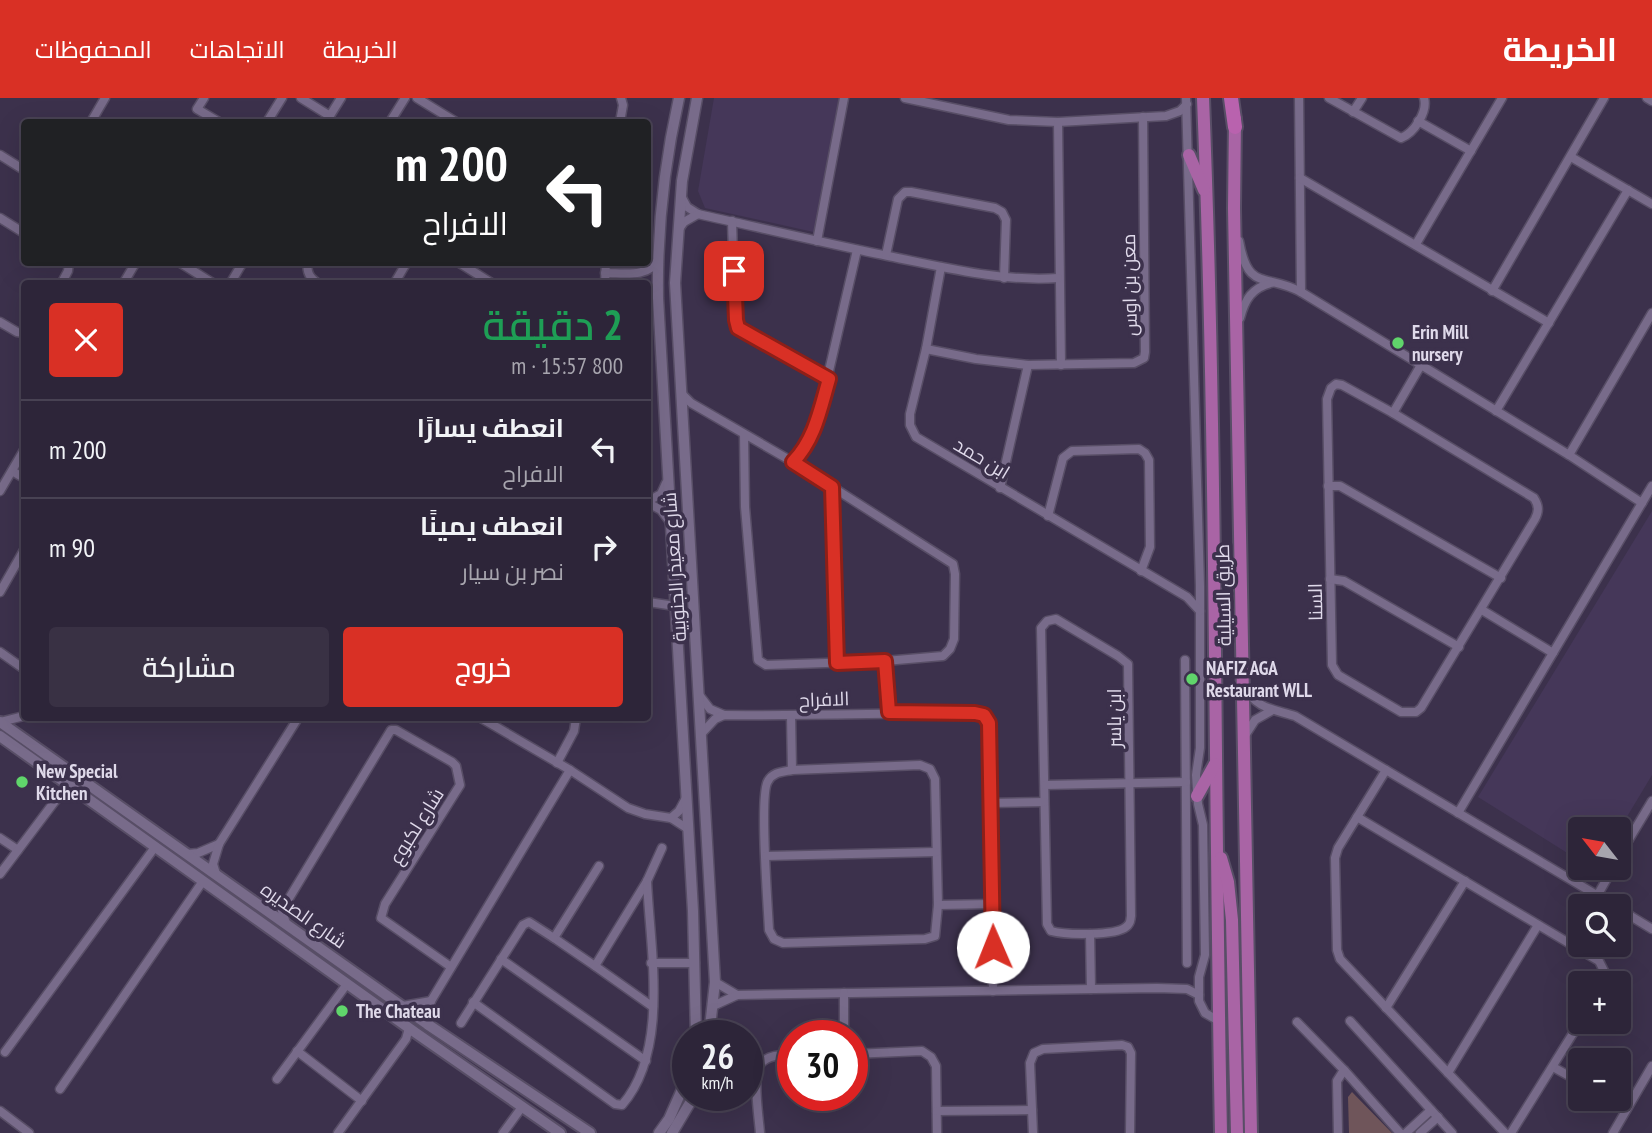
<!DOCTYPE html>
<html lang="ar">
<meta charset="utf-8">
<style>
body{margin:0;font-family:"PT Sans Narrow",Cairo,sans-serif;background:#393144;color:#f1f3f6;direction:rtl;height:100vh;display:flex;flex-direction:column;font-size:26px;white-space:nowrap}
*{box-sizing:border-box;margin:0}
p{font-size:23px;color:#a7a5ae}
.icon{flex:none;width:38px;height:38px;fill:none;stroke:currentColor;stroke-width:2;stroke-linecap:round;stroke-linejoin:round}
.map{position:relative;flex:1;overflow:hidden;direction:ltr}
.drawer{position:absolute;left:21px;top:182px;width:630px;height:441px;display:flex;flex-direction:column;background:#2d2539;border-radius:7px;box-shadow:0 7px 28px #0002,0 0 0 2px #484253;direction:rtl}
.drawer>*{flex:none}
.banner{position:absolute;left:21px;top:21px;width:630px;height:147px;border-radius:7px;box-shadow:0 7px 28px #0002,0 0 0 2px #484253;direction:rtl;background:#202124;color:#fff;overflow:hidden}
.needle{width:46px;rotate:301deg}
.buttons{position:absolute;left:1568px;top:719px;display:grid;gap:14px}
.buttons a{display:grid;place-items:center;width:63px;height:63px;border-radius:7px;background:#2d2539;box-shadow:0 7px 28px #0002,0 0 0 2px #484253;font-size:35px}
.speed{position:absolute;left:672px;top:922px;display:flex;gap:14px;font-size:35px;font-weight:700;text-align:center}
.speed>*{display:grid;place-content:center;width:91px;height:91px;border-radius:50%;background:#2d2539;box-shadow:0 7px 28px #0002,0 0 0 2px #484253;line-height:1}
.speed small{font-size:18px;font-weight:400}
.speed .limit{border:10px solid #d22;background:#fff;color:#111}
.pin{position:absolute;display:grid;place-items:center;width:60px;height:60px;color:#fff;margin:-30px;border-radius:14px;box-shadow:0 4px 10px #0006}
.me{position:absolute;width:77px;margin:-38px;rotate:359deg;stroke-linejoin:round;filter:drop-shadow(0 0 5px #0008)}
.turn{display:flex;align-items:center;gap:24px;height:147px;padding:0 28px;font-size:32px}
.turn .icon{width:91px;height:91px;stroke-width:2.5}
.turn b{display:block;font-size:49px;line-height:60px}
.round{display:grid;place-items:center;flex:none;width:74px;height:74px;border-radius:7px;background:#393144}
.head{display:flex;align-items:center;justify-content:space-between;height:119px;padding:0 28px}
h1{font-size:42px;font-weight:600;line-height:52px;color:#1e9e55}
.primary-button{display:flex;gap:14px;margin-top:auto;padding:14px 28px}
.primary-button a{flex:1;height:80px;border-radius:7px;background:#d93025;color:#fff;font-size:28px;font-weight:600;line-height:80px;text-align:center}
.primary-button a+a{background:#393144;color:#f1f3f6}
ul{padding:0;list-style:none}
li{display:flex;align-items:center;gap:21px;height:98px;padding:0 28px;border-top:2px solid #484253}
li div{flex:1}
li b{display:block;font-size:26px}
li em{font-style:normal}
header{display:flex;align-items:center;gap:42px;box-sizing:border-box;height:98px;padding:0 35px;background:#d93025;color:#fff}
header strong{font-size:33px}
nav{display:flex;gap:38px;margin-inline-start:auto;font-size:24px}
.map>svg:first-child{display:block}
.built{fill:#453759}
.green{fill:#6f555a}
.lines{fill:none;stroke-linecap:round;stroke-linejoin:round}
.minor-casing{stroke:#584e66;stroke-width:11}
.tertiary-casing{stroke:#584e66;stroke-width:13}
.secondary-casing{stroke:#584e66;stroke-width:14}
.primary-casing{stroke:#584e66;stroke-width:16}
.trunk-casing{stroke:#584e66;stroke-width:18}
.minor{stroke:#786b8a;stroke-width:8}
.tertiary{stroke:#786b8a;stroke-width:10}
.secondary{stroke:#786b8a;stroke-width:10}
.primary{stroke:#a964a5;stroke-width:12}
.trunk{stroke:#b962ae;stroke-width:14}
.route-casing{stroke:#8d1f18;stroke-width:18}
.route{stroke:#d93025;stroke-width:12}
.poi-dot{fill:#60d56b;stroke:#3c314c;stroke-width:2.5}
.labels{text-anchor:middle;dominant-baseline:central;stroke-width:7;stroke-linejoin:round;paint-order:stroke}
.street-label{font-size:19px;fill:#dfd9ea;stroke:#3c314c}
.poi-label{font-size:19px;font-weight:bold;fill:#dfd9ea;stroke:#3c314c;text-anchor:start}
</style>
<header>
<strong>الخريطة</strong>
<nav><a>الخريطة</a><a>الاتجاهات</a><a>المحفوظات</a></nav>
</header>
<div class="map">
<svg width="1652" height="1035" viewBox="0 0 1652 1035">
<rect width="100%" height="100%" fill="#3c314c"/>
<!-- built -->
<g class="built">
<polygon points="714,0 841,0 848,4 818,135 705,110 698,93"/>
<polygon points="1652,413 1652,677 1619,732 1580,732 1580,763 1478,699"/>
</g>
<!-- green -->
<polygon class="green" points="1352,994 1392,1035 1349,1035 1348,999"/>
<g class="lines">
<!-- minor casing -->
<g class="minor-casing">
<g id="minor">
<polyline points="204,0 197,11 219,24"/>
<polyline points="301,0 330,18"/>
<polyline points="417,0 456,24"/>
<polyline points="905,0 1009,22 1058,24 1166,18 1180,13 1187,6"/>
<polyline points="1186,0 1200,488 1200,650 1196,677 1198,706 1203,727 1205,857 1199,879 1199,903 1205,915 1219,923"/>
<polyline points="1299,0 1301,194"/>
<path d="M1329,0l72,40c13,-5 27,-26 23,-40"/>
<polyline points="1647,0 1652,3"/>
<polyline points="1353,14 1362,0"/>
<polyline points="1418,23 1471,53"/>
<polyline points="91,24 105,0"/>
<polyline points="267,24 282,0"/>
<polyline points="326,24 341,0"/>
<polyline points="390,24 405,0"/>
<polyline points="620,24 623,7 621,0"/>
<polyline points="1058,24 1061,267"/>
<polyline points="0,57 24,72"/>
<polyline points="1571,59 1652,106"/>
<polyline points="1300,80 1549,225"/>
<path d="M681,98l6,11 11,7c63,14 126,29 190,42 56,11 112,26 170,22"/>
<polyline points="0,120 24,135"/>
<polyline points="732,123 735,222 738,230 829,281"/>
<polyline points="679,131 684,124 698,116"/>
<polyline points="817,143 844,0"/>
<path d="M1239,143c9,51 26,32 62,51l268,163 73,48"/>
<polyline points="1416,146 1502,0"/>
<polyline points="886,157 898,101 905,94 911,94 995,110 1002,114 1006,122 1004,180"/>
<polyline points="179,164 214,186"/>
<path d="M308,164c-2,11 2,16 11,22"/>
<polyline points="458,164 493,186"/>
<polyline points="941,169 926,251 910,316 910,327 916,339 1187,499 1200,513"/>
<path d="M605,175c19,0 43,5 53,-13"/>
<polyline points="61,186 68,173 69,164"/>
<polyline points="123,186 136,164"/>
<polyline points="230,186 243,164"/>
<polyline points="394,186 407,164"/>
<polyline points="605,186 606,164"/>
<polyline points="1492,193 1604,0"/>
<path d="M1240,220c5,-19 12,-30 31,-35"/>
<polyline points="0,224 17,234 24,235"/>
<polyline points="926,251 976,261 1028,267 1134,265 1144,260 1145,254 1143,19"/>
<path d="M1336,286l6,1 51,28 141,85c5,8 5,13 1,21l-114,189 -5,4h-15l-63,-37 -6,-10 -5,-266 4,-11z"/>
<polyline points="682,296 691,305 793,364 953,466 955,476 954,541 950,551 943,558 885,563 766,567 758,562 745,409 744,336"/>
<polyline points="1496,313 1628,92"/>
<polyline points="1393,315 1421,267"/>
<polyline points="1569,357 1652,215"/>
<polyline points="793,364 802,354 816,329 857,152"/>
<polyline points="12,373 24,380"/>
<polyline points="1328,388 1340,388 1501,480"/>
<polyline points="832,389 837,565"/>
<polyline points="1000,390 1028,267"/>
<polyline points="0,393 24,352"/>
<polyline points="648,403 661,396 666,385"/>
<polyline points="648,405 661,412 670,424"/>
<polyline points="1048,418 1063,360 1072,353 1139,351 1145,355 1149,362 1150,449 1141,473"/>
<polyline points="1330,481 1344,483 1459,549"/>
<polyline points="0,494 24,452"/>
<polyline points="648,504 675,508"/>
<polyline points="1482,512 1553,555"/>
<path d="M1056,521l62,37 10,8 3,252c-1,5 0,7 -5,11 -11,9 -61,8 -75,4l-4,-7 -6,-296 6,-7z"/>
<polyline points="0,554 24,571"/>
<polyline points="1185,562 1187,865"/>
<polyline points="885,563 889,615"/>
<path d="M1244,588c12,23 29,23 51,30l320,190"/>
<polyline points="700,598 710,611 724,617"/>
<polyline points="791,618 792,672"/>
<polyline points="481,620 570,672 628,710 645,716 671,720 688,731"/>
<polyline points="0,624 24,618"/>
<path d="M701,636l14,-15 9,-4c84,1 167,-2 251,-2l9,2 5,8 4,268"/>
<polyline points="1246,636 1255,622 1271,613"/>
<polyline points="557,665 574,633 576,620"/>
<path d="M920,667l10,4 5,10 3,126 -3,31 -10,3 -142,4 -9,-4 -5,-9c-1,-23 -10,-136 -1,-149 5,-9 14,-9 24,-11z"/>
<polyline points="1386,672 1338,750 1335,760 1337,852 1340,861 1505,1035"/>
<polyline points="1045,687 1186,684"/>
<polyline points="990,705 1044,704"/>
<polyline points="1458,715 1652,388"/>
<polyline points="1357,719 1599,863 1606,877 1603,886"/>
<polyline points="671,720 679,713 686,700"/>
<polyline points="0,740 18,752"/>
<polyline points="187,756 198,755 219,746"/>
<polyline points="766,758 936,754"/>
<polyline points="1619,758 1652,703"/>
<polyline points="599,768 554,840 595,868 647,783 662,750"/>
<polyline points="0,776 55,703 62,696 76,693"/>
<polyline points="216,776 213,766 219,746 298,620"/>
<polyline points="1597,798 1613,770"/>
<polyline points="258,806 269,807 288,802"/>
<polyline points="938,807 992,806"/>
<polyline points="1619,811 1652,831"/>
<polyline points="286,825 282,813 288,802 391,632 396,632 452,664 456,668 460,687 385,806 381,820 451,869"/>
<polyline points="1090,836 1091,891"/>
<polyline points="501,861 646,963"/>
<polyline points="651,865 695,865"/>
<polyline points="595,868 653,909"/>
<polyline points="715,884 737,897"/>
<path d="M473,904l142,102 7,1c48,-55 28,-156 25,-224"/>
<polyline points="403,908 431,903"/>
<polyline points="713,908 737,897 1157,890 1187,891 1199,897"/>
<polyline points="1386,910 1465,783"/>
<polyline points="1350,923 1452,1035"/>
<polyline points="1297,924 1344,972 1400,1035"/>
<polyline points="461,925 523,827 529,824 554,840"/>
<polyline points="427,926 425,921 431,903 570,672"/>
<polyline points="844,938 844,895"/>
<polyline points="297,953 362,1003"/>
<polyline points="5,954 155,749"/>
<polyline points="852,956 922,953 931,959 936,968 937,1035"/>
<polyline points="1553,969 1580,984"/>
<polyline points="1448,975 1538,827"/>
<polyline points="277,981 347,886"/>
<polyline points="60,991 203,783"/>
<polyline points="1611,1001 1627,1010"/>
<polyline points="0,1013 29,1035"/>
<polyline points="937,1013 1032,1012"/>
<polyline points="338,1035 406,941 409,930"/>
<polyline points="503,1035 522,1009"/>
<path d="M760,1035c-1,-14 -8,-59 0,-69 9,-10 22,-9 33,-9"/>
<polyline points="1033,1035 1030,965 1034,955 1043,951 1122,947 1128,949 1131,955 1130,1035"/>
<polyline points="1338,1035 1337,983 1344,972"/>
<polyline points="1406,1035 1431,1012"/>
<polyline points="1420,1035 1438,1019"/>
<polyline points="1511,1035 1580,924"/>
<polyline points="1613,1035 1652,968"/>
</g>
</g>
<!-- tertiary casing -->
<g class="tertiary-casing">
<g id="tertiary">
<path d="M679,0c-15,66 -22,132 -21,200l35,613 3,125"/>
<polyline points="697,0 682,83 675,185 715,884 709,938"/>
<polyline points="659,1035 669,1021 688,978"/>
<polyline points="672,1035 694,998"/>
</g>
</g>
<!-- secondary casing -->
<g class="secondary-casing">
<g id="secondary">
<polyline points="0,624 427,926 590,1035"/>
<polyline points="0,638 416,935 560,1035"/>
</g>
</g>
<!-- primary casing -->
<g class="primary-casing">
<g id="primary">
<path d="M1203,0c14,345 11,690 18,1035"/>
<polyline points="1235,21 1234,110 1251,1035"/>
<polyline points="1189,57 1204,92"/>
<polyline points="1197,698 1215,666"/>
<polyline points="1221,760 1228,784 1232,822 1237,1035"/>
</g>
</g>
<!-- trunk casing -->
<g class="trunk-casing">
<polyline id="trunk" points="1231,0 1235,29"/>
</g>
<!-- minor -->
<use href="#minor" class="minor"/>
<!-- tertiary -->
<use href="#tertiary" class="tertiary"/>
<!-- secondary -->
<use href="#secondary" class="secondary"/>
<!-- primary -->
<use href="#primary" class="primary"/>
<!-- trunk -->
<use href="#trunk" class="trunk"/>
</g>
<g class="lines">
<!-- route casing -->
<g class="route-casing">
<path id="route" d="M734,173l2,49 2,8 91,51c-9,31 -14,60 -36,83l39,25 5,176 48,-2 4,51 86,1 9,2 5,8 4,224"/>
</g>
<!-- route -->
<use href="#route" class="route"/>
</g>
<!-- markers -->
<g class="poi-dot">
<circle cx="1398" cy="245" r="7"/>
<circle cx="1192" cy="581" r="7"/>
<circle cx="22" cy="684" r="7"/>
<circle cx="342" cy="913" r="7"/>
</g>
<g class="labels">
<!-- street labels -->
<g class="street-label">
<text transform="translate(1129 187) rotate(-91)">معن بن اوس</text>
<text transform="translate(982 360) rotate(31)">ابن حمد</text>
<text transform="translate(674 469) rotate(-94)">شارع معيذر الجنوبية</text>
<text transform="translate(1223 497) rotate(-91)">طريق السيلية</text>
<text transform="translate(1315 504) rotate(-91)">السنا</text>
<text transform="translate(824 601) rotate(-2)">الافراح</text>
<text transform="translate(1114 620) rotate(-90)">ابن ياسر</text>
<text transform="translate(416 728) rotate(-58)">شارع لكبوع</text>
<text transform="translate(304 817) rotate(35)">شارع الصديره</text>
</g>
<!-- poi labels -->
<g class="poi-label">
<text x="1412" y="234">Erin Mill<tspan x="1412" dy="22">nursery</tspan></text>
<text x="1206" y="570">NAFIZ AGA<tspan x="1206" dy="22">Restaurant WLL</tspan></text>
<text x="36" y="673">New Special<tspan x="36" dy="22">Kitchen</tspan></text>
<text x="356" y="913">The Chateau</text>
</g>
</g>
</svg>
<div class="buttons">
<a><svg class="needle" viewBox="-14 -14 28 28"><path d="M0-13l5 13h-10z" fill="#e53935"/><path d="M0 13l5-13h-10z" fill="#a7a5ae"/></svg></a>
<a><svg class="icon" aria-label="search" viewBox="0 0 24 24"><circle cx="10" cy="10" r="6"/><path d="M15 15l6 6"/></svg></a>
<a>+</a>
<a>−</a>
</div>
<div class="speed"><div>26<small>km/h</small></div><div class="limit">30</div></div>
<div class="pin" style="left:734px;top:173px;background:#d93025"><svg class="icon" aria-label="arrive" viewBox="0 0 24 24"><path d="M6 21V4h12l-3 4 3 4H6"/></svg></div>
<svg class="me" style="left:993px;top:849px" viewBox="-20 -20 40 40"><circle r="19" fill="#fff"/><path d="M0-13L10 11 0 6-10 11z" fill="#d93025"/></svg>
<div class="banner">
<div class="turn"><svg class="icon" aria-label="left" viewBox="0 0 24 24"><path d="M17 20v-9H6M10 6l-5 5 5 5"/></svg><div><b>200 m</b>الافراح</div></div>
</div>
<section class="drawer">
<div class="head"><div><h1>2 دقيقة</h1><p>800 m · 15:57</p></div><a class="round" style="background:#d93025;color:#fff"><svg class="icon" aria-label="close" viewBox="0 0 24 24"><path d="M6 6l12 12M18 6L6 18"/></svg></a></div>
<ul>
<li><svg class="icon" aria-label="left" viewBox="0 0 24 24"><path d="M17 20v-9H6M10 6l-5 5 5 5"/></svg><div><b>انعطف يسارًا</b><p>الافراح</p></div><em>200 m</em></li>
<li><svg class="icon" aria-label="right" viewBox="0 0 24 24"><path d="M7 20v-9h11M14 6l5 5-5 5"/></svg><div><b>انعطف يمينًا</b><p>نصر بن سيار</p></div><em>90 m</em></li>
</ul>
<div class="primary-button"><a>خروج</a><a>مشاركة</a></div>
</section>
</div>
